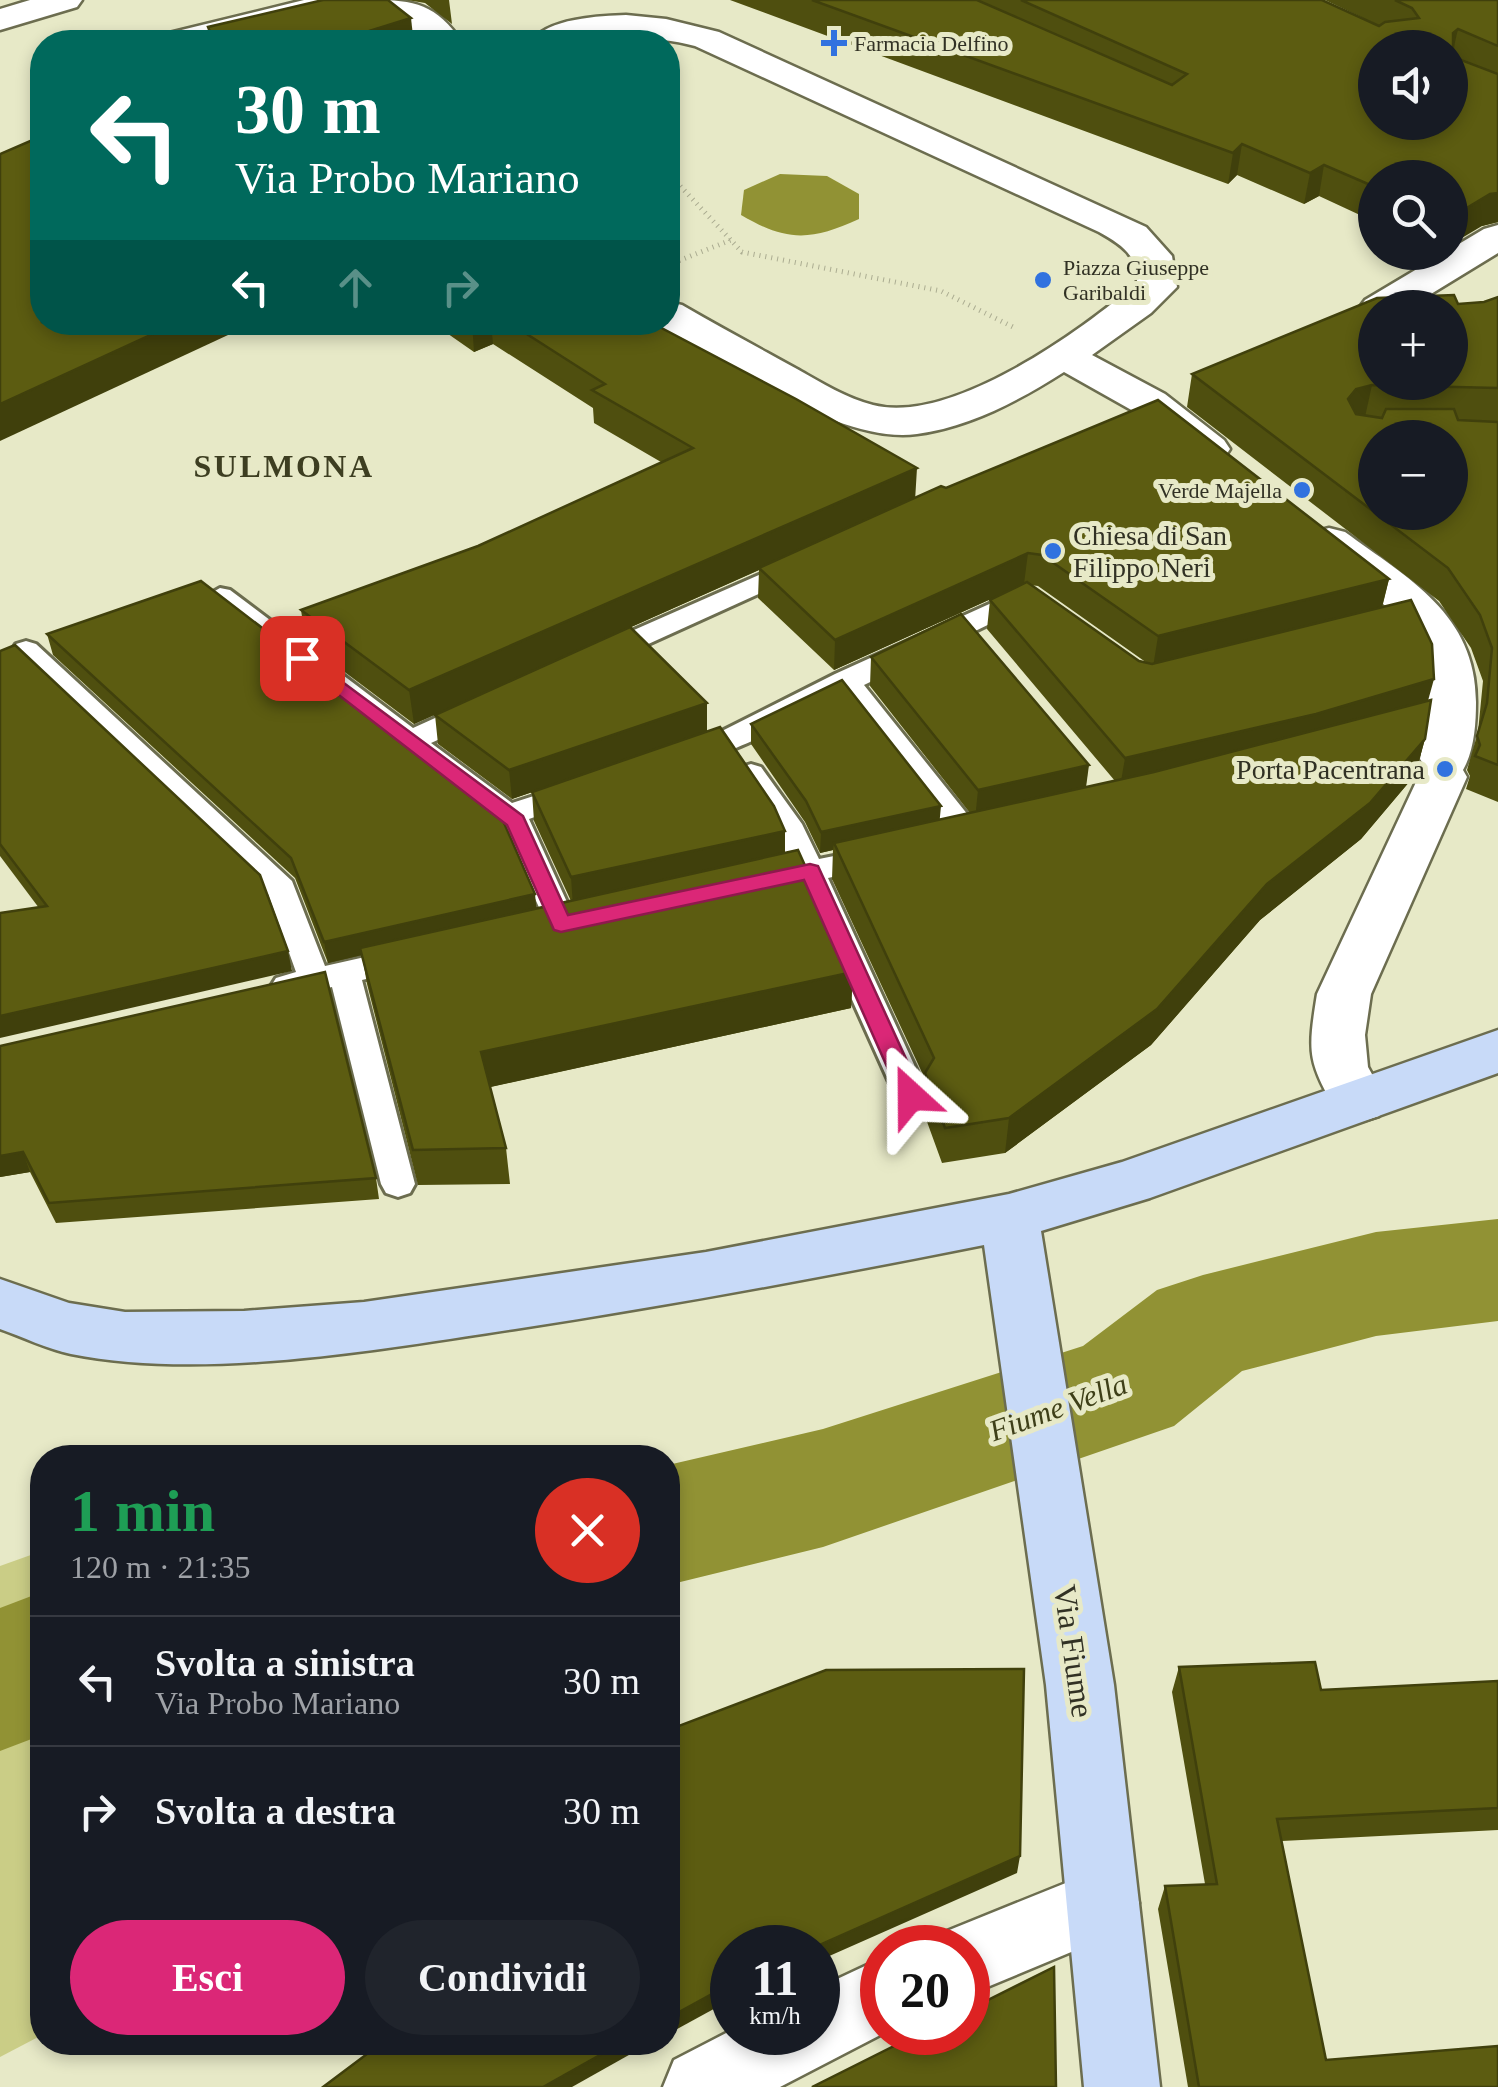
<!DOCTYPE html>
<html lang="it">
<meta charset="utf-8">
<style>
body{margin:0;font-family:Georgia,serif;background:#20242c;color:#f1f3f6;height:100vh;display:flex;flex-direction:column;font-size:38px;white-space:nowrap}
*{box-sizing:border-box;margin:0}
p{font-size:32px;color:#9ea1a6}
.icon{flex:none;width:55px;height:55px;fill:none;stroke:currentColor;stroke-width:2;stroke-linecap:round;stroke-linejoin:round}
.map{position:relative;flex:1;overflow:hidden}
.drawer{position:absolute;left:30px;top:1445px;width:650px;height:610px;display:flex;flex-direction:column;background:#171b24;border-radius:40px;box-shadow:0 5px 15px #0003}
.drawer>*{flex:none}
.guide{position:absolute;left:30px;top:30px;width:650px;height:305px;border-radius:40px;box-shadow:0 5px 15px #0003;background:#00695c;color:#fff;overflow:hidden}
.controls{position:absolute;left:1358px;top:30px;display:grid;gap:20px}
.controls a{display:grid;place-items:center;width:110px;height:110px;border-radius:50%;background:#171b24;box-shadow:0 5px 15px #0003;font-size:50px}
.speed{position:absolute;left:710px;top:1925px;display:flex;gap:20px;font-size:50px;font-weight:700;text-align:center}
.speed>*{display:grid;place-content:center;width:130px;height:130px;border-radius:50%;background:#171b24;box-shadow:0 5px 15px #0003;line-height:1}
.speed small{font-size:25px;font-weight:400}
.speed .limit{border:15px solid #d22;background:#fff;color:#111}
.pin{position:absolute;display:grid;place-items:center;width:85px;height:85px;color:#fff;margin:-42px;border-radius:20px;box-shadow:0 5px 15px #0006}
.me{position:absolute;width:110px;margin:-55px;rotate:336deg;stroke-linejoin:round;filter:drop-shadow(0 0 8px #0008)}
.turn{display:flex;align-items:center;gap:35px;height:210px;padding:0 40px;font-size:45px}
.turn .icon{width:130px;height:130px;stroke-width:2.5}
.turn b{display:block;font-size:70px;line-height:85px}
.lanes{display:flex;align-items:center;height:95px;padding:0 40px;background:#0003;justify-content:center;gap:50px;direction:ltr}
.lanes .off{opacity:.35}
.round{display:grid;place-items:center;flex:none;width:105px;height:105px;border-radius:52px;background:#20242c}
.headline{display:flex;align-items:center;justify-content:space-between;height:170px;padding:0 40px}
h1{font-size:60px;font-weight:700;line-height:75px;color:#1e9e55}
.button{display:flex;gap:20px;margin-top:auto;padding:20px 40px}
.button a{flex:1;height:115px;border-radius:60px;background:#db2777;color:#fff;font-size:40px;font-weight:700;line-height:115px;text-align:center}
.button a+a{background:#20242c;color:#f1f3f6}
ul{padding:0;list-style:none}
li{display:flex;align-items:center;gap:30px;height:130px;padding:0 40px;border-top:2px solid #363941}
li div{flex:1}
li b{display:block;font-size:38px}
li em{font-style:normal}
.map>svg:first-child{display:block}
.green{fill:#cacd86}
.water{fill:#919234}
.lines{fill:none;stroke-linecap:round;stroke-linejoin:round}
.river{fill:#919234;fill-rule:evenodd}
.lane-casing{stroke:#6c6d4f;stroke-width:6}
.street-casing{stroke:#6c6d4f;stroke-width:5}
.secondary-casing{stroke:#6c6d4f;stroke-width:5}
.path{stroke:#abac91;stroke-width:5;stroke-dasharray:1 5;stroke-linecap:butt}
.lane{fill:#fff;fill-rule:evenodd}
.street{fill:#fff;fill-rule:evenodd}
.secondary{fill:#c8daf8;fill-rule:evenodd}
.wall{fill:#4f4f0f;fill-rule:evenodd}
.shaded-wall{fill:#40400c}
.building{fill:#5c5c11;stroke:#40400c;stroke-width:2.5;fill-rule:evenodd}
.route{fill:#db2777;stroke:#8e194d;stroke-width:2.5}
.poi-dot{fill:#3172df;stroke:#e7e9c7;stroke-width:4}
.labels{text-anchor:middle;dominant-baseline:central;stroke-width:10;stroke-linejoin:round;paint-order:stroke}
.far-poi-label{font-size:22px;fill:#313124;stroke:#e7e9c7;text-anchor:start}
.poi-label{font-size:28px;fill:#313124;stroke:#e7e9c7;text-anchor:start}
.water-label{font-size:30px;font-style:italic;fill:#3e3f18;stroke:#e7e9c7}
.far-district-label{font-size:32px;font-weight:bold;letter-spacing:2.5px;fill:#3d3e21;stroke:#e7e9c7}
.near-street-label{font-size:32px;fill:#313124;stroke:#e7e9c7}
</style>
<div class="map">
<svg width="1498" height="2087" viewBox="0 0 1498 2087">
<rect width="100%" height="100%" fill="#e7e9c7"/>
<!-- green -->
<polygon class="green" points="42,1551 42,2035 0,2057 0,1566"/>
<!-- water -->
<path class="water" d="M780,174l47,2 32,18v25c-48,22 -72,23 -118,-4l3,-25z"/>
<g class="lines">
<!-- river -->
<g class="river">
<polygon points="1498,1219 1498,1321 1376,1336 1242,1371 1174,1426 823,1547 668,1585 668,1465 823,1429 1083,1346 1157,1290 1203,1275 1376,1232"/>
<polygon points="42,1592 42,1735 0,1751 0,1608"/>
</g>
<!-- lane casing -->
<g class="lane-casing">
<g id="lane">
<polygon points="800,557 809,559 813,565 809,571 613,660 593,660 589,654 593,648"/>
<path d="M1027,587l14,8 -4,6 -173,84 116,145 4,7 -4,7 -11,3 -11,-3 -116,-148c-33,16 -133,74 -166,65l-5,-7 5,-7 42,-14 117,-59z"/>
<polygon points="220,588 230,590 413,728 466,704 486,704 490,711 486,718 431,743 512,803 574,783 584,786 589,793 584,800 529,819 577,924 572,932 561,935 550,932 503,827 210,602 206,596"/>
<polygon points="26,641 36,644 292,881 325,966 405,948 416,951 421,959 416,967 362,980 415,1184 410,1193 398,1197 386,1193 381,1184 332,987 287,998 276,994 271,986 276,978 296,972 268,894 16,656 12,650 16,644"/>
<polygon points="751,764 761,767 802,824 819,859 874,848 885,851 889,858 885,865 828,878 928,1095 923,1104 911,1108 899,1104 800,884 766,892 755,889 751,881 755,873 791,865 777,834 736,774 741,767"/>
</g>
</g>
<!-- street casing -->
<g class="street-casing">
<g id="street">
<polygon points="30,0 82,0 77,7 0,30 0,9"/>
<polygon points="304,0 363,0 358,7 213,42 156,42 161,35"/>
<path d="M372,0c43,0 64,4 90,42h-36z"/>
<path d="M626,15l40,4 53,13 427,195 26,29 5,31 -26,26 -59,42 73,39 59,46 6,9 -6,9 -15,4 -15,-4 -59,-46 -71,-40c-44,28 -94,55 -147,62 -78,11 -196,-74 -263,-111l14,-1v-20l14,3c38,22 77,43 115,64 25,14 49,29 76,36 77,20 207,-73 264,-122 1,-28 -15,-38 -38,-51l-404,-186c-65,-17 -104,0 -164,-4 16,-24 69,-26 95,-27z"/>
<polygon points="1498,225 1498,253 1408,308 1375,308 1375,319 1365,316 1359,308 1365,300 1484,229"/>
<path d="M1329,528l16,4c64,47 131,82 131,170 0,23 -2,49 -13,68l4,7 -96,217 -6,41 3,32 19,34 -8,15 -20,6 -20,-6c-31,-55 -32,-60 -22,-122l107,-229 -4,-6c23,-129 -11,-136 -107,-207l-6,-10 6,-10z"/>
<polygon points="1103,1868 1129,1878 1139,1903 1129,1928 968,1995 968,1948 936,1948 942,1933"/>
<polygon points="882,1958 882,2032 886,2032 780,2087 663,2087 674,2060 732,2030 818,2032 818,1988"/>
</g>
</g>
<!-- secondary casing -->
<g class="secondary-casing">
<path id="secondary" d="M1498,1030v43l-348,125 -109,33 73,454 46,402h-76l-38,-402 -62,-440c-156,31 -312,60 -469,84 -134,20 -310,52 -444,25 -24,-5 -48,-17 -71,-25v-50l69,24 56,9 119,-1 120,-9 342,-50 303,-58 113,-32z"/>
</g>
<!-- path -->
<g class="path">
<polyline points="668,173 742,252 941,291 1015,328"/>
<polyline points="668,265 731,240"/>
</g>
<!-- lane -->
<use href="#lane" class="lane"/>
<!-- street -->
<use href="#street" class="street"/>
<!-- secondary -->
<use href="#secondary" class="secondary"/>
</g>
<!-- wall -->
<g class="wall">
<polygon points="407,0 449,0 452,24 425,3"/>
<polygon points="730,0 1322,0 1380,26 1325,0 1498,0 1498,222 1482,226 1450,178 1375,178 1375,222 1319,196 1304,204 1237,175 1228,184"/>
<polygon points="1498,297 1498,802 1466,789 1470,776 1467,770 1478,732 1483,681 1471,648 1439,601 1187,407 1192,374 1458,304 1484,302"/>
<path d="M431,322h219l265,176 31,-10 443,91 -7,29 46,93 -3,38 -10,36 -54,64 -101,81 -109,125 -146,108 -63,10 -20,-55 3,-29 -93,-200 1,-29 -13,3 -15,-31 -54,-78v-20l189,95 30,-6 -100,-127 1,-29 215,130 29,-6 -128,-152 3,-29 25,-12 -181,82 -76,-72 1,-28 -128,57 76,105 78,121 68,119 -2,36 -361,79 16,61 4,36 -92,1 -51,-201 -5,-29 -34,8 -33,-85 -242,-223 -6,-21 489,275 35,-8 -37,-80 -2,-29 -20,7 -74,-55 -3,-29 76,-35 -97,44 -108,-81 -5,-33 177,-64 183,-84 -67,-39 -1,-15 -100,-64 -19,8zM1030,585l8,1 109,77 -8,-2z"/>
<polygon points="0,651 292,971 39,908 0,856"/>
<polygon points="0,1046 376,1178 379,1199 56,1223 30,1172 0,1177"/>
<polygon points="1179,1667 1321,1690 1498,1681 1498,1830 1282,1841 1326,2060 1498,2087 1188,2087 1158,1909 1165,1886 1205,1884 1172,1692"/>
</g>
<!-- shaded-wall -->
<g class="shaded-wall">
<polygon points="411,18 413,36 394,42 334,42"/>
<polygon points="1458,29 1451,60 1453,33"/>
<polygon points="1242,144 1237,175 1228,184 1233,153"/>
<polygon points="1324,165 1319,196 1304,204 1310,173"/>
<polygon points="1498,193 1498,222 1482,226 1450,245 1450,218 1490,194"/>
<polygon points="179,322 256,322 0,441 0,404"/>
<polygon points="472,322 491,322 493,344 474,352"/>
<polygon points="1372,385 1365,417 1349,421 1348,399 1356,389"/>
<polygon points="917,468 915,501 759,568 759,570 414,724 409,690"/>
<polygon points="1028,553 1024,584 834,670 835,640"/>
<polygon points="1389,579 1381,610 1153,667 1158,636"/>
<polygon points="1434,679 1426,708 1120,787 1125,758"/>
<polygon points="707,703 707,733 512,799 509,770"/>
<polygon points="1425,739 1415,775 1361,839 1260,920 1151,1045 1005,1153 1009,1118"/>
<polygon points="1089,765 1085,795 975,819 978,790"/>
<polygon points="941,806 939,827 834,843 833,850 820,853 821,832"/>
<polygon points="785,831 785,860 573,907 571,877"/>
<polygon points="535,894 537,914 328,963 324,942"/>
<polygon points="288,951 292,971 0,1038 0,1016"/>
<polygon points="853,972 851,1008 486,1088 481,1052"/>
<polygon points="23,1152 30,1172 0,1177 0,1156"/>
<polygon points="1020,1856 1017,1873 818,1961 818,1948 813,1948"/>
<polygon points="732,1983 732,1999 668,2034 668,2018"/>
<polygon points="623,2042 652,2042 572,2087 543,2087"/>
</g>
<!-- building -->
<g class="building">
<polygon points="323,0 388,0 411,18 334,42 214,42 208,27"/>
<path d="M812,0h165l195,85 15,-11 -166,-74h301l57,26 6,-4 34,-4 -7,-10 -17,-8h103v46l-40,-17 -5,4v24l45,17v119l-8,1 -40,24v-40h-75v9l-51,-22 -14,8 -68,-29 -9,9zM1375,48h75v74h-75z"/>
<polygon points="42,136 42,322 179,322 0,404 0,154"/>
<path d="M1454,295l4,9 26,-2 14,-5v91l-126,-3 -16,4 -8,10 8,15 26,4 4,-9h68l4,11 40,2v343l-23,-9 5,-11 -3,-9 10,-33 5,-55 -12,-33 -32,-47 -256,-194 185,-76zM1375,308h75v74h-75zM1375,438h75v74h-75z"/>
<polygon points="508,322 650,322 796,399 917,468 409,690 301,610 478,546 693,448 592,390 605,384"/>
<polygon points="1158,400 1389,579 1158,636 1042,555 1028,553 835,640 759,568 941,486 946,488"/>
<polygon points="201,581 498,809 535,894 324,942 291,858 47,634"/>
<polygon points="1027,582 1139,661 1152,664 1411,600 1432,644 1434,679 1316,714 1125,758 990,600"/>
<polygon points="961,614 1089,765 978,790 871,657"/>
<polygon points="630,627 707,703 509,770 435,715"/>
<polygon points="15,645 260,875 288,951 0,1016 0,913 47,906 0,844 0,651"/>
<polygon points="842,680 941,806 821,832 806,801 751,724"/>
<polygon points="1431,700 1425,739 1370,803 1267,884 1157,1009 1009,1118 945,1128 925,1073 934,1058 834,843 1154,772"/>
<polygon points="720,727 774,806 785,831 571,877 532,792"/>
<polygon points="798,850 853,972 481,1052 506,1148 413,1150 360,948"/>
<polygon points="325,972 376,1178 49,1203 23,1152 0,1156 0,1046"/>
<polygon points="1315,1662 1321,1690 1498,1681 1498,1808 1277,1819 1326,2060 1498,2046 1498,2087 1199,2087 1165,1886 1217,1884 1179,1667"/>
<polygon points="1024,1669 1020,1856 813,1948 732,1948 732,1983 668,2018 668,1730 826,1670"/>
<polygon points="1054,1967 1056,2087 812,2087 922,2032 968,2032 968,2010"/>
<polygon points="383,2042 623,2042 543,2087 323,2087"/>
</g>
<!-- route -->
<polygon class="route" points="302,652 523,816 568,915 810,864 818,866 923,1096 919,1102 911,1104 900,1096 804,880 561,932 554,930 507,825 296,662 293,658"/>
<!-- markers -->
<g class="poi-dot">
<path d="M829 28h10v10h10v10h-10v10h-10v-10h-10v-10h10z"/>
<circle cx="1043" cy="280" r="10"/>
<circle cx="1302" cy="490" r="10"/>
<circle cx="1053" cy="551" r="10"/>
<circle cx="1445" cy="769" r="10"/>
</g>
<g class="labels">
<!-- far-poi labels -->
<g class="far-poi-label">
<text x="854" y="43">Farmacia Delfino</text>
<text x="1063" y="267">Piazza Giuseppe<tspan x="1063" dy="25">Garibaldi</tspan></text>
<text x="1282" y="490" text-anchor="end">Verde Majella</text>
</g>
<!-- poi labels -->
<g class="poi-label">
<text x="1073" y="535">Chiesa di San<tspan x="1073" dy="32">Filippo Neri</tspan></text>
<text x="1425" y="769" text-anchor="end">Porta Pacentrana</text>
</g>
<!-- water labels -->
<g class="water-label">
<text transform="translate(1058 1407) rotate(-20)">Fiume Vella</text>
</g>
<!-- far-district labels -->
<g class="far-district-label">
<text x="284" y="466">SULMONA</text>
</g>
<!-- near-street labels -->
<g class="near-street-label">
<text transform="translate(1074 1651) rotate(82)">Via Fiume</text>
</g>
</g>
</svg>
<div class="controls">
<a><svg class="icon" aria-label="sound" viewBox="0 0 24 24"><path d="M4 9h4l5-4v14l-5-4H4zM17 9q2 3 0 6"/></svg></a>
<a><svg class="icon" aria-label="search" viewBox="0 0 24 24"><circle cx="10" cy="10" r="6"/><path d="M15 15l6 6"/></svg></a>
<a>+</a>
<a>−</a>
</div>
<div class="speed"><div>11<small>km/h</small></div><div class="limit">20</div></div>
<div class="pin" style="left:302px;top:658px;background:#d93025"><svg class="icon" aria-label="arrive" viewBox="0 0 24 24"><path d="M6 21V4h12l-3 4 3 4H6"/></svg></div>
<svg class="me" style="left:911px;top:1096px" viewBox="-20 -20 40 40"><path d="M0-17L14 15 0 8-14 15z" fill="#db2777" stroke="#fff" stroke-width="4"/></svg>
<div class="guide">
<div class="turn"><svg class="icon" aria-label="left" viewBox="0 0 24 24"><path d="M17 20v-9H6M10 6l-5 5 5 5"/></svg><div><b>30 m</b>Via Probo Mariano</div></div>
<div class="lanes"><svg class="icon" aria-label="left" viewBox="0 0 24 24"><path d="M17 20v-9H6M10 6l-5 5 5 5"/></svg><svg class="icon off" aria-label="ahead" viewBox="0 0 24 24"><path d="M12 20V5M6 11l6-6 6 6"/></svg><svg class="icon off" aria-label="right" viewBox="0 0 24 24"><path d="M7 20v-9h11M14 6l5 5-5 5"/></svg></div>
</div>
<section class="drawer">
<div class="headline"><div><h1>1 min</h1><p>120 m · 21:35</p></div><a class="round" style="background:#d93025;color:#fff"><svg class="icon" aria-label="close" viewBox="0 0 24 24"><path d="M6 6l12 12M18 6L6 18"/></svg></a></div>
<ul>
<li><svg class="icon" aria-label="left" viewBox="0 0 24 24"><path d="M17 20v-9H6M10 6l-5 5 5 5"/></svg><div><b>Svolta a sinistra</b><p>Via Probo Mariano</p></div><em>30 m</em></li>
<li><svg class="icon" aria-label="right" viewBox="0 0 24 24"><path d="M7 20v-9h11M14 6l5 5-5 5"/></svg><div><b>Svolta a destra</b></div><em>30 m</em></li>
</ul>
<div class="button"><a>Esci</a><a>Condividi</a></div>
</section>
</div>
